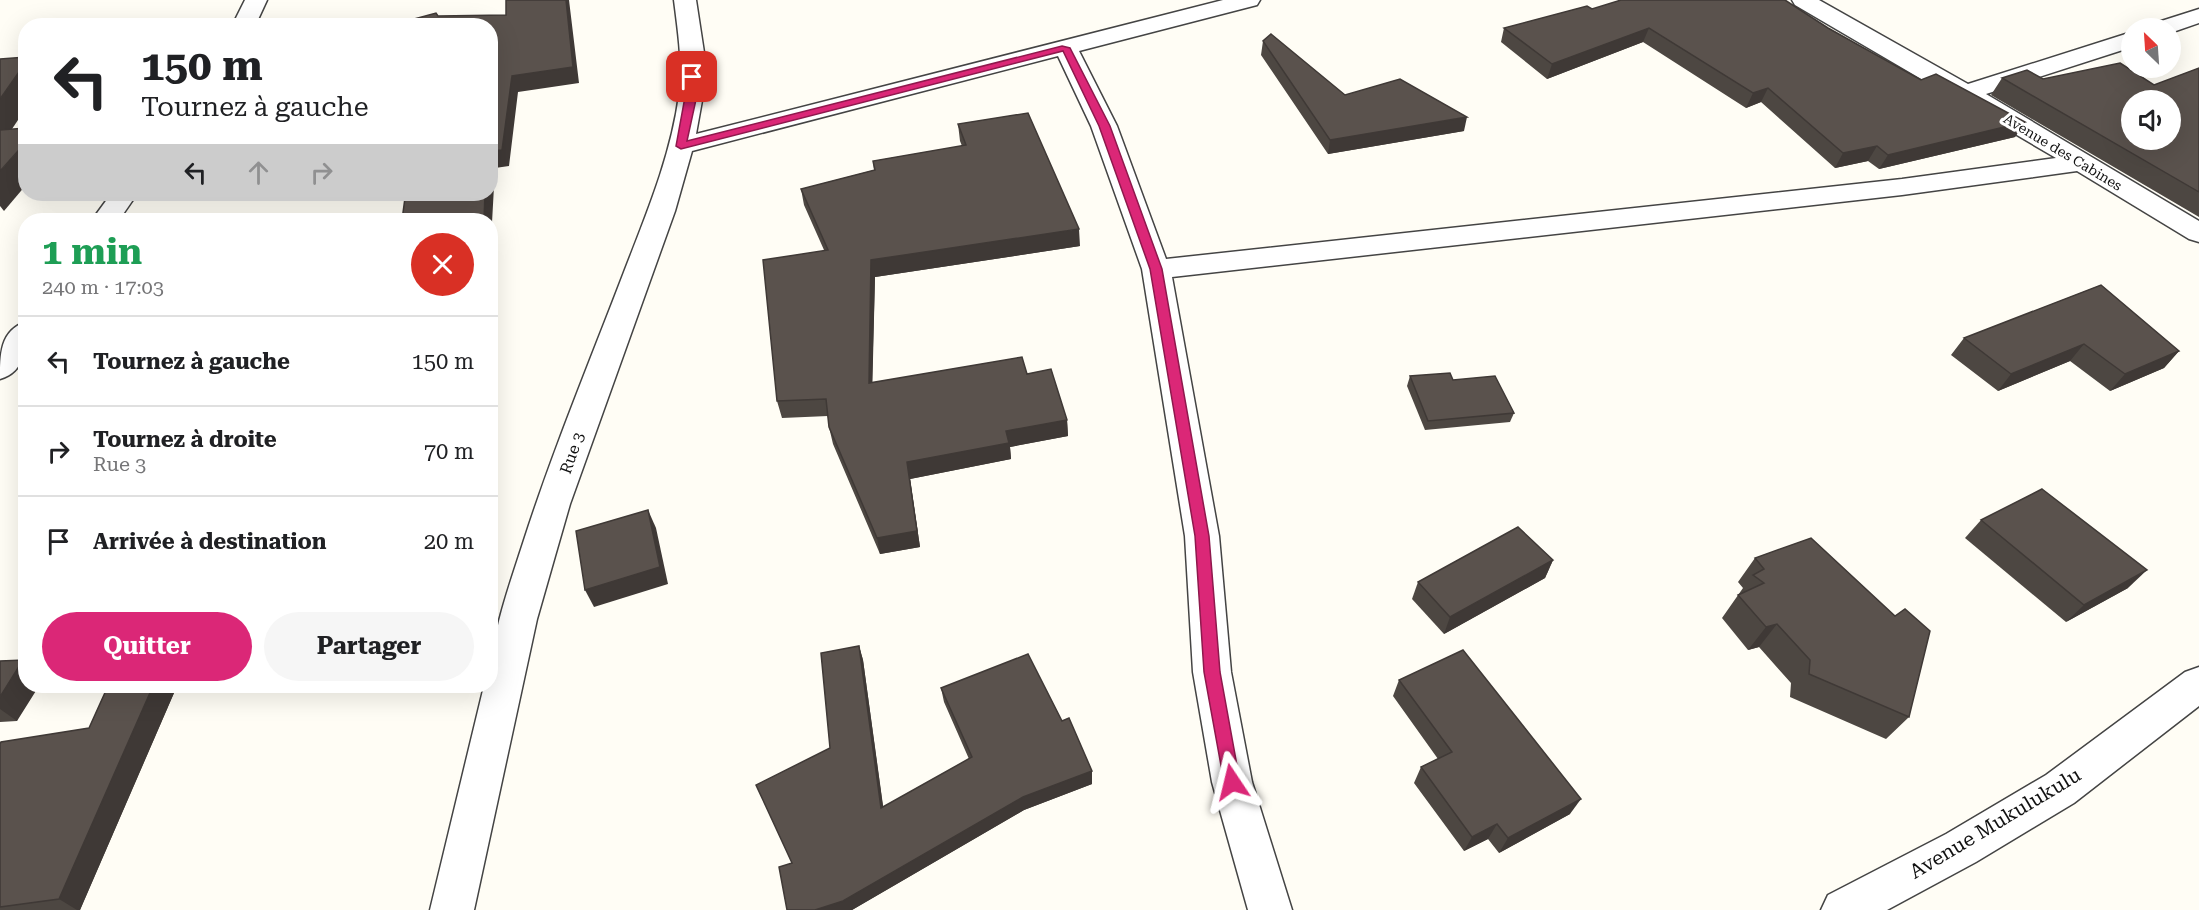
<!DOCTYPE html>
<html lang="fr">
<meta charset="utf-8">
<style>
body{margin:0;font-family:"Roboto Serif",serif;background:#f6f6f6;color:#202124;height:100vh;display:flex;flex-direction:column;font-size:22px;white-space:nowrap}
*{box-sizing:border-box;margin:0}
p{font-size:20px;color:#757577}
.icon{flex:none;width:33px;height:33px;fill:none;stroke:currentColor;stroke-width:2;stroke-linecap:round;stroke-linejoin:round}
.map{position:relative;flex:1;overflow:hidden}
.details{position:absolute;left:18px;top:213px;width:480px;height:480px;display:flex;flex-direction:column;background:#fff;border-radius:24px;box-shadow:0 6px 24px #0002}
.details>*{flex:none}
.guide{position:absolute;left:18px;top:18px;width:480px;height:183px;border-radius:24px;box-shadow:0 6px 24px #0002;background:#fff;color:#202124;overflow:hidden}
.needle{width:39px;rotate:335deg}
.fabs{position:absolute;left:2121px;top:18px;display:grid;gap:12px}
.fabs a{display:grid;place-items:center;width:60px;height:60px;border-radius:50%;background:#fff;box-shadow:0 6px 24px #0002;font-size:30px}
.pin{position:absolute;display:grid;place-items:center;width:51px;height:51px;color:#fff;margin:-26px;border-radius:12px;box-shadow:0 3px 9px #0006}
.me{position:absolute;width:66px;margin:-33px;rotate:350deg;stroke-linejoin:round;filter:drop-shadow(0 0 4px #0008)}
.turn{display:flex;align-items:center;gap:21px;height:126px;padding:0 24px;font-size:27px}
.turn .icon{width:78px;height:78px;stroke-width:2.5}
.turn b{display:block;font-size:42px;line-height:51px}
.lanes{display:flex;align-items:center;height:57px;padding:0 24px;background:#0003;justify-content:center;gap:30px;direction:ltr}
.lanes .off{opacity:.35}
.round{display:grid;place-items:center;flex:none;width:63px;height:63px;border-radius:32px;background:#f6f6f6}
.summary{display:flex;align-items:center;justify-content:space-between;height:102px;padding:0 24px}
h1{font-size:36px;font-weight:700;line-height:45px;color:#1e9e55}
.primary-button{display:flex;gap:12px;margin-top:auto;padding:12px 24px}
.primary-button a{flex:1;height:69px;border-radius:36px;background:#db2777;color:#fff;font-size:24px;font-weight:700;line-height:69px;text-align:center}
.primary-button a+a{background:#f6f6f6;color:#202124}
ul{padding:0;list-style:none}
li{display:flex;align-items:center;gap:18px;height:90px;padding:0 24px;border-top:2px solid #e0e0e0}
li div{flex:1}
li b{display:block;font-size:22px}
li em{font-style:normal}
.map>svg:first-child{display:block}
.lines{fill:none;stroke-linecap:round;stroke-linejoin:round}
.street-casing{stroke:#444;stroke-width:3}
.street{fill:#fff;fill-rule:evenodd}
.wall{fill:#4d4742}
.shaded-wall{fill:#3f3936}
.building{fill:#5a524d;stroke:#3f3936;stroke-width:1.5;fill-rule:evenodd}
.route{fill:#db2777;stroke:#8e194d;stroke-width:1.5}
.labels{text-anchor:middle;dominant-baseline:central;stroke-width:6;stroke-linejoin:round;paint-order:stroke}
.far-street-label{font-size:14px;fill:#111;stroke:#fff}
.street-label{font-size:16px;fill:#111;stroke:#fff}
.near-street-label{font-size:20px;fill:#111;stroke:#fff}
</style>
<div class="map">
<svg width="2199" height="910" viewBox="0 0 2199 910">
<rect width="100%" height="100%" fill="#fffdf5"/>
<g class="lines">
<!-- street casing -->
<g class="street-casing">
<g id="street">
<polygon points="245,0 267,0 255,26 232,26"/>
<path d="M674,0h22l9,59 -2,36 -7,39 527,-134h37l-3,5 -178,46 38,75 49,133 736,-80 154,-21 -261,-153 -3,-5h27l149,84 164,-52v15l-146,47 213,127v21l-10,-3 -112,-68 -175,24 -730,82 47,259 12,136 21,110 40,128h-44l-36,-128 -19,-110 -8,-136 -43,-267 -51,-143 -33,-70 -366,95 -17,60 -105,293 -15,52 -18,63 -63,291h-44l54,-224h6c0,-50 19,-99 34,-146 29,-90 66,-179 100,-268 22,-57 47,-116 55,-177 4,-32 -1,-63 -5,-95z"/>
<polygon points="2199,9 2199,23 2170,33 2170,28 2152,28 2155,23"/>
<polygon points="111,194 137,194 119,220 92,220"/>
<path d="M26,322c0,23 1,49 -26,57 0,-24 0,-49 26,-57z"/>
<polygon points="2199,667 2199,706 2074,803 1976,862 1887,910 1821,910 1828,895 1946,834 2046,775 2185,672"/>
</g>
</g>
<!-- street -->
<use href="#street" class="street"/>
</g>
<!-- wall -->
<g class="wall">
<polygon points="1592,9 1828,28 1921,80 2025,122 2015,137 1879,169 1868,161 1835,168 1761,102 1746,108 1643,42 1547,79 1501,42 1504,28"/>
<polygon points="1263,41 1345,95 1464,131 1328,154 1261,55"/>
<polygon points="2199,68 2199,217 1991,95 2002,78 2154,85"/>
<polygon points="958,124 1080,246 875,277 872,383 1027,374 1067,420 1068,436 1010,447 1011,459 910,479 920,547 880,554 833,444 829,427 828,416 782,418 777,401 824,250 804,205 801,189 874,170 873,161 962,146 960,141"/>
<polygon points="2101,285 2179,351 2164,368 2110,391 2070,361 1998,391 1951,355 1964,338"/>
<polygon points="1410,376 1453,380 1514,413 1510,422 1425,430 1407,386"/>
<polygon points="1981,520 2128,588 2066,622 1965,538"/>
<polygon points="1755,558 1909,717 1886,739 1790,697 1791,683 1759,647 1748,650 1722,618 1743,588 1738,582"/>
<polygon points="1553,560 1545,578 1444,634 1412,599 1418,582"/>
<polygon points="859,646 863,660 883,807 969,759 944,702 941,688 1062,721 1092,771 1092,784 1024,810 852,910 787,910 792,863 830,748"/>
<polygon points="23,660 26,662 26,686 17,721 0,722 0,661"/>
<polygon points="1399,680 1570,814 1499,853 1488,839 1464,851 1414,783 1421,767 1438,759 1393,696"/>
<polygon points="108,686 177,686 80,910 0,910 0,744 89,728"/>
</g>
<!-- shaded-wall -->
<g class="shaded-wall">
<polygon points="566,0 569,0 579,83 518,92 509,166 495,168 491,241 490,241 490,220 484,220 485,194 490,194 490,151 512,76"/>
<polygon points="1649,28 1643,42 1547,79 1552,64"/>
<polygon points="26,62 26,108 0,147 0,99"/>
<polygon points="1768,88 1761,102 1746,108 1753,93"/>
<polygon points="1467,117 1464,131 1328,154 1330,140"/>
<polygon points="2025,122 2015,137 1879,169 1888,155"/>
<polygon points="26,142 26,185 4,211 0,206 0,171"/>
<polygon points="1877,146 1868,161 1835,168 1843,153"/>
<polygon points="1079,229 1080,246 875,277 872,400 869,383 871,260"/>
<polygon points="2084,344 2070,361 1998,391 2011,374"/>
<polygon points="2179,351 2164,368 2110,391 2125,374"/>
<polygon points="1067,420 1068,436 1010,447 1011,459 910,479 920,547 880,554 877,538 907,462 1006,431"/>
<polygon points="648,510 656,528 668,584 594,607 585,590"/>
<polygon points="1553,560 1545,578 1444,634 1450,617"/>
<polygon points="2147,570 2128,588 2066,622 2084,605"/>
<polygon points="1777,624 1759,647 1748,650 1766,627"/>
<polygon points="859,646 863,660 885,820 881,808"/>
<polygon points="23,660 26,662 26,686 39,686 17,721 0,709 0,697"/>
<polygon points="153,686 177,686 80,910 77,910 59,899"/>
<polygon points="1092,771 1092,784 1024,810 852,910 815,910 1023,797"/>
<polygon points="1581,799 1570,814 1499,853 1508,838"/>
<polygon points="1497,824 1488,839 1464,851 1472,837"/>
</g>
<!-- building -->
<g class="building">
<polygon points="506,0 566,0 573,67 512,76 502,150 490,151 490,26 388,26 436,13 438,16 506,15"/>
<polygon points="1621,0 1785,0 1828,28 1921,80 1936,74 2025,122 1888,155 1877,146 1843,153 1768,88 1753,93 1649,28 1552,64 1504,28 1587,6 1592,9"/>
<polygon points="1271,34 1345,95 1400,79 1467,117 1330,140 1263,41"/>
<polygon points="26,57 26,62 0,99 0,59"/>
<path d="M2120,63l34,22 45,-17v124l-197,-114 25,-8 16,9zM2132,100h38v40h-38z"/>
<polygon points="1028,113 1079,229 871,260 869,383 1022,357 1027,374 1051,369 1067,420 1006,431 1009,443 907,462 917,531 877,538 829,427 826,399 777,401 763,260 828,250 801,189 875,170 873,161 966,145 958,124"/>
<polygon points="26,128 26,142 0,171 0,130"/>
<polygon points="422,194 485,194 484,220 402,220 405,198 421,196"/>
<polygon points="2101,285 2179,351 2125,374 2084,344 2011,374 1964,338"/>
<polygon points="1450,373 1453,380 1495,376 1514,413 1428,421 1410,376"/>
<polygon points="2042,489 2147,570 2084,605 1981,520"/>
<polygon points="648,510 660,567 585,590 576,531"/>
<polygon points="1518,527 1553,560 1450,617 1418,582"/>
<polygon points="1811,538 1895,616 1905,609 1930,631 1909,717 1809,674 1810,660 1777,624 1766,627 1738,595 1764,583 1753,575 1764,569 1755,558"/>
<polygon points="859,646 881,808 972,757 941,688 1028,654 1062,721 1069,718 1092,771 1023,797 843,901 815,910 787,910 779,867 792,863 756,785 830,748 821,653"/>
<polygon points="1463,650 1581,799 1508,838 1497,824 1472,837 1421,767 1452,752 1399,680"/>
<polygon points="23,660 0,697 0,661"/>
<polygon points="108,686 153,686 59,899 0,907 0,744 1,742 89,728"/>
</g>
<!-- route -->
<polygon class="route" points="1062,46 1070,48 1110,126 1162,269 1209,536 1220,672 1240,782 1238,787 1232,790 1226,787 1224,782 1204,672 1195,536 1150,269 1099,126 1063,51 681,149 676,146 689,75 697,77 697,95 687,141"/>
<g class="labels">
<!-- far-street labels -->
<g class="far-street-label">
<text transform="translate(2063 152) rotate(31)">Avenue des Cabines</text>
</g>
<!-- street labels -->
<g class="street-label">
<text transform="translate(572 453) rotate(-70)">Rue 3</text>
</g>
<!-- near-street labels -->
<g class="near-street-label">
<text transform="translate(1995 823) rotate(-31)">Avenue Mukulukulu</text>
</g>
</g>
</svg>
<div class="fabs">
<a><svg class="needle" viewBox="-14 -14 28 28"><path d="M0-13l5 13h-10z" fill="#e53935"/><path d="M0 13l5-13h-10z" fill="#757577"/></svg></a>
<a><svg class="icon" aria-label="sound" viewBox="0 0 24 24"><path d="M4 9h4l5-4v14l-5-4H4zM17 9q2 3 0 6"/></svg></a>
</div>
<div class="pin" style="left:692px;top:77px;background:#d93025"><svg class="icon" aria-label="arrive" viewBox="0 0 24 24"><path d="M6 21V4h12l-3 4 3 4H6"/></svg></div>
<svg class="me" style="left:1232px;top:782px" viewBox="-20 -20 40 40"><path d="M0-17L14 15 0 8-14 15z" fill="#db2777" stroke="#fff" stroke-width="4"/></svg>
<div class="guide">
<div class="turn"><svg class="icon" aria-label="left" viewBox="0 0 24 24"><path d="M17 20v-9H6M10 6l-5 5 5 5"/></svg><div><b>150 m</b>Tournez à gauche</div></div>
<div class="lanes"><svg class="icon" aria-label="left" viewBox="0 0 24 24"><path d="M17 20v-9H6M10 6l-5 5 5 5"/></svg><svg class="icon off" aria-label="ahead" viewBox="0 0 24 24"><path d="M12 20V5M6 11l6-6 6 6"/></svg><svg class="icon off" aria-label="right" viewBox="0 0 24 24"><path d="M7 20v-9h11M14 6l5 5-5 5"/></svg></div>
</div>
<section class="details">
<div class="summary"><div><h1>1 min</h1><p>240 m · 17:03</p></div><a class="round" style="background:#d93025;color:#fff"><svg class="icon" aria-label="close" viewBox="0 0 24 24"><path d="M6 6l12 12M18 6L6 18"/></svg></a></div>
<ul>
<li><svg class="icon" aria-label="left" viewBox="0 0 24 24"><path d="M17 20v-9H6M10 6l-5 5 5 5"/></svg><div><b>Tournez à gauche</b></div><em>150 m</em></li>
<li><svg class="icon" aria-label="right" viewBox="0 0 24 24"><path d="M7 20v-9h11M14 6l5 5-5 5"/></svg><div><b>Tournez à droite</b><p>Rue 3</p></div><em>70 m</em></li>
<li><svg class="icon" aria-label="arrive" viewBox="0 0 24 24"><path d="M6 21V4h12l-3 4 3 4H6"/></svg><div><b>Arrivée à destination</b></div><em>20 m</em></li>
</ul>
<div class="primary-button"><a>Quitter</a><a>Partager</a></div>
</section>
</div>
